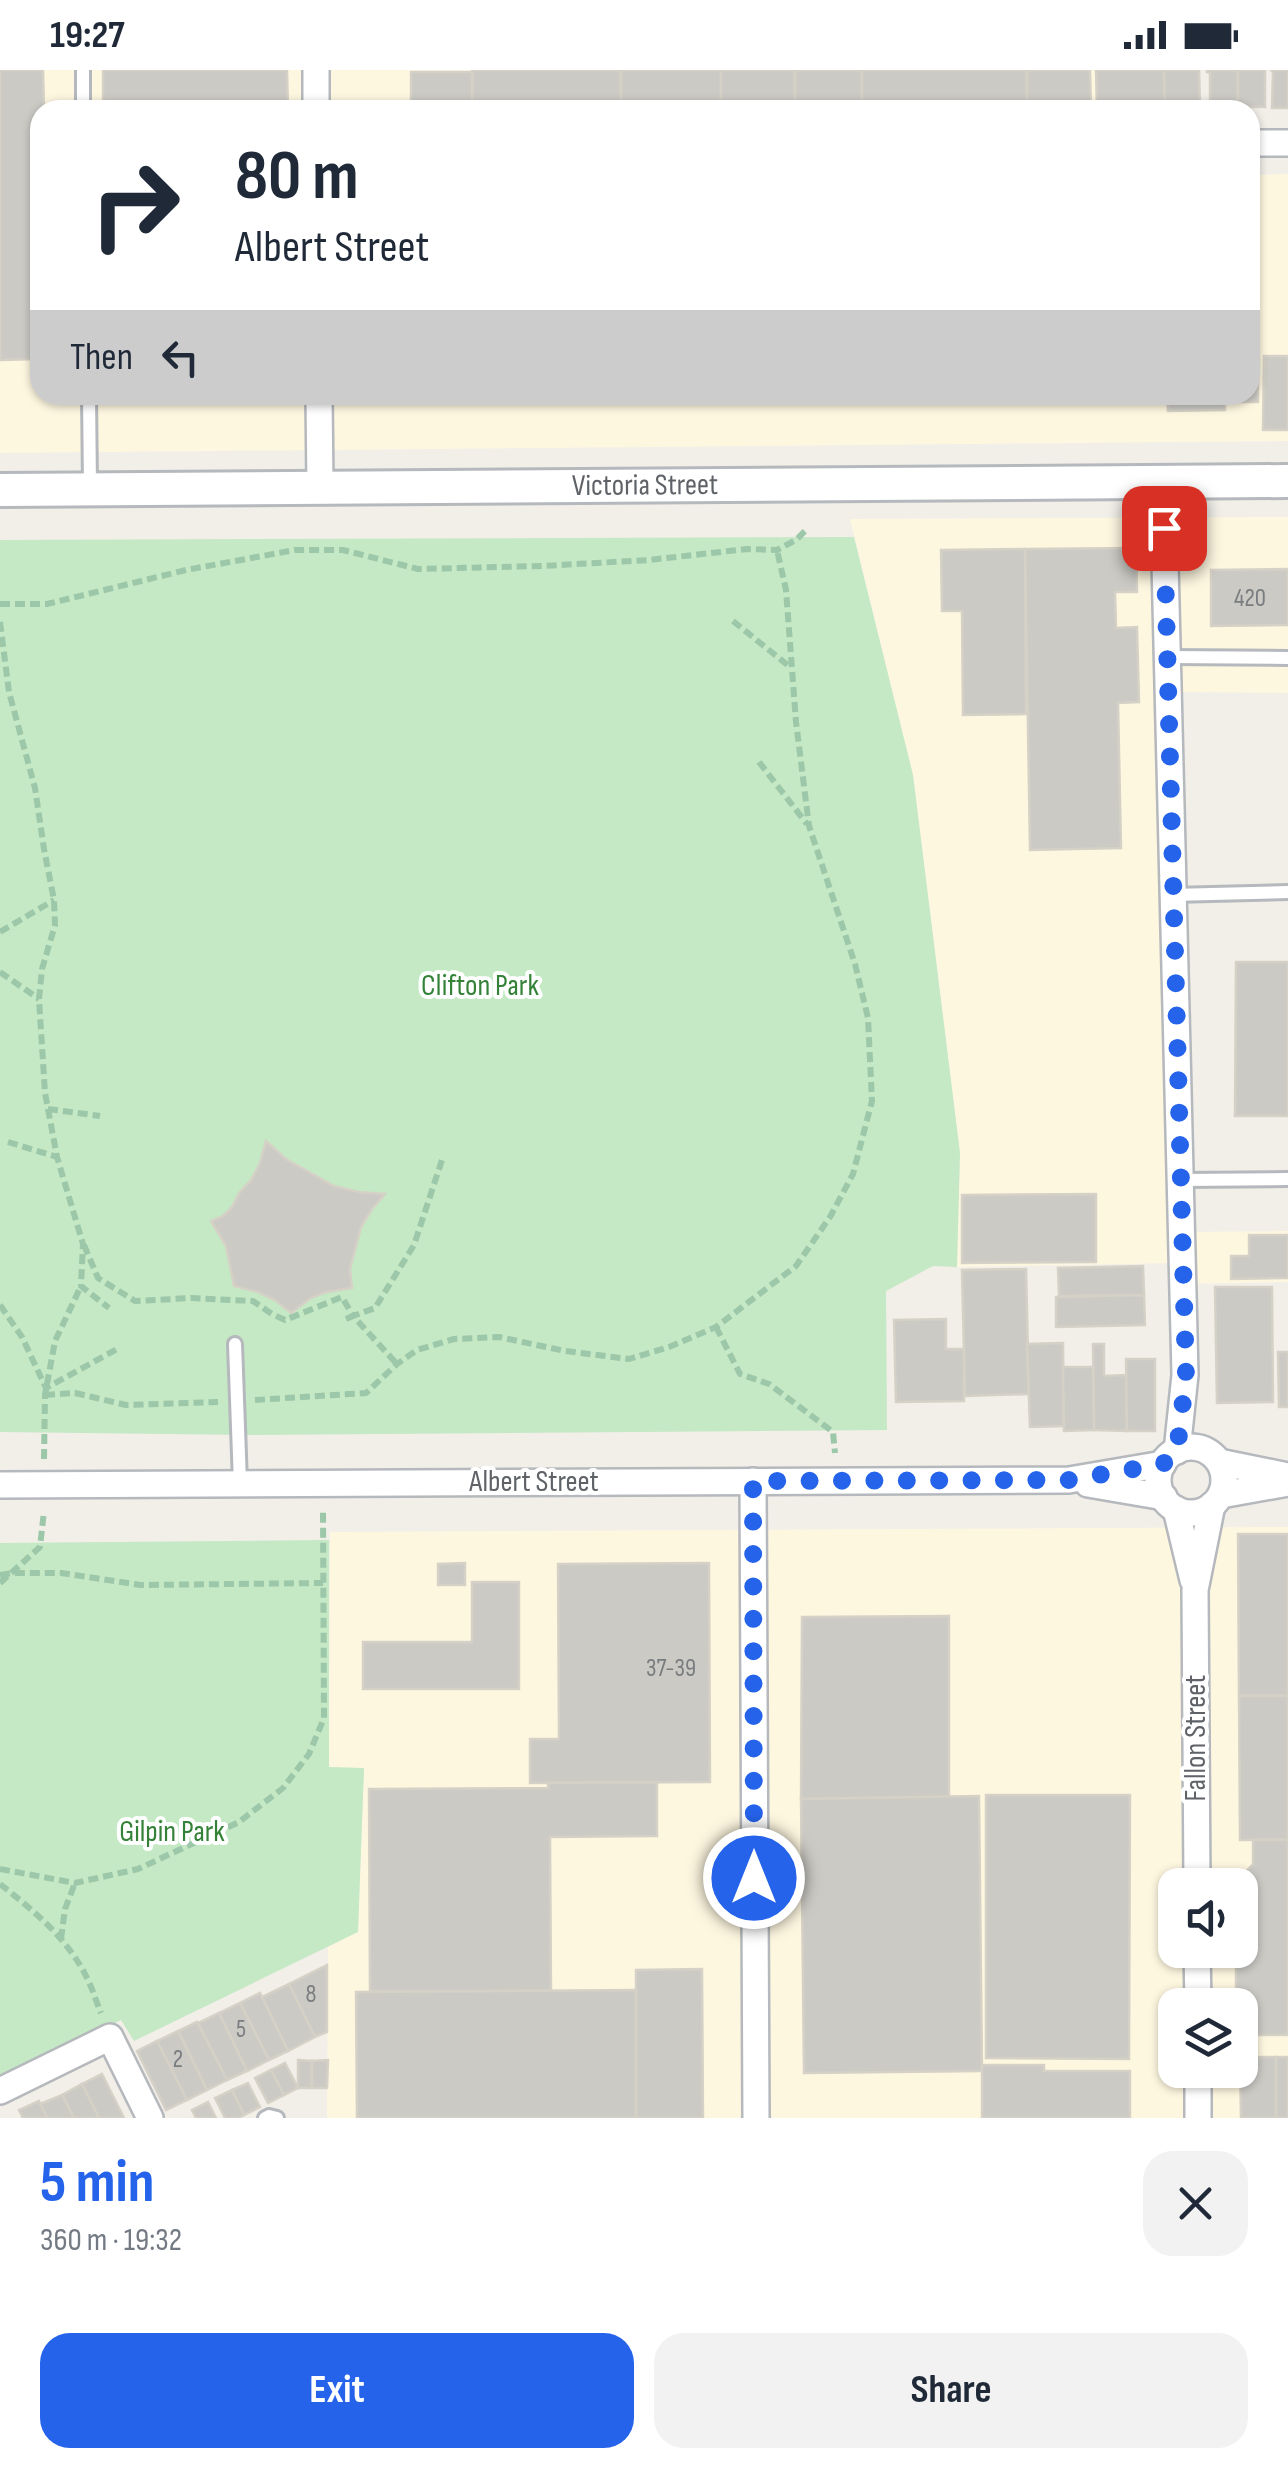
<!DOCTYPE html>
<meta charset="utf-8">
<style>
body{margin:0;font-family:"Sofia Sans Condensed",sans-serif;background:#f2f2f3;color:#1f2937;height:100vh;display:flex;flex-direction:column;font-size:38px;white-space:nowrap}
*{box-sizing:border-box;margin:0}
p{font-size:32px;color:#747a83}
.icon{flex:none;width:55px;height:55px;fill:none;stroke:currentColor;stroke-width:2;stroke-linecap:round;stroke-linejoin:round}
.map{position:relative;height:2048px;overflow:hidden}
.drawer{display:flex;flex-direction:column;background:#fff;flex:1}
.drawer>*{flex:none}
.top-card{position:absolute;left:30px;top:30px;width:1230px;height:305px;border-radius:30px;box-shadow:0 2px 8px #0004;background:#fff;color:#1f2937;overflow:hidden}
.buttons{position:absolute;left:1158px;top:1798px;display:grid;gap:20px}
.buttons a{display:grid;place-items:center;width:100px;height:100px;border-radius:20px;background:#fff;box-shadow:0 2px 8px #0004;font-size:50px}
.pin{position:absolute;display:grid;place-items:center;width:85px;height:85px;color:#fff;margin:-42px;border-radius:20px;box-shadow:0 5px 15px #0006}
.me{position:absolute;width:110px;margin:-55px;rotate:0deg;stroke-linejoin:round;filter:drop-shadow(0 0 8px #0008)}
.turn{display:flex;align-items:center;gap:35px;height:210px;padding:0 40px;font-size:45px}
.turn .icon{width:130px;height:130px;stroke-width:2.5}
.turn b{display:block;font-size:70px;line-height:85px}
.then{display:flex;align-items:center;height:95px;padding:0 40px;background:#0003;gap:20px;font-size:38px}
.round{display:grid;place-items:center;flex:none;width:105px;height:105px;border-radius:30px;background:#f2f2f3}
.headline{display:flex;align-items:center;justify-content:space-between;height:170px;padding:0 40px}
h1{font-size:60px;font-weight:700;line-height:75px;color:#2563eb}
.button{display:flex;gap:20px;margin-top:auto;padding:20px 40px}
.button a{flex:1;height:115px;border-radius:30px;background:#2563eb;color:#fff;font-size:40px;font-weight:700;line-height:115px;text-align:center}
.button a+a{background:#f2f2f3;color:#1f2937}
.status{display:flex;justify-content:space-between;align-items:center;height:70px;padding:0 50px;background:#fff;direction:ltr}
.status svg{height:28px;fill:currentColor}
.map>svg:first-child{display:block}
.commercial{fill:#fef7e0;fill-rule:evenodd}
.green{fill:#c5e8c5}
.building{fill:#cccac5;stroke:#d6d1c6;stroke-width:2.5}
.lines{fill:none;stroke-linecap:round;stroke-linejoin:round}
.service-casing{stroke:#b5b8bc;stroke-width:18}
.minor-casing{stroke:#b5b8bc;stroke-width:30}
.tertiary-casing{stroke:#b5b8bc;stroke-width:38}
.path{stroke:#9cc7a9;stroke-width:6;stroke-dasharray:10 5;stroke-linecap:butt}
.service{stroke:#fff;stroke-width:12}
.minor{stroke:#fff;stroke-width:25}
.tertiary{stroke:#fff;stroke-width:32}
.route{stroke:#2563eb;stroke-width:18;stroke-dasharray:0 32.4}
.labels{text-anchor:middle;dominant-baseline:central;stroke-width:8;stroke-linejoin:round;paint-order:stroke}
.number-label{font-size:25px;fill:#7a7d7f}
.street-label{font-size:30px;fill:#5f6368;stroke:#fff}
.park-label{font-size:30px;fill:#348238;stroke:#fff}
</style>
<div class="status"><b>19:27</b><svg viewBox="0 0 49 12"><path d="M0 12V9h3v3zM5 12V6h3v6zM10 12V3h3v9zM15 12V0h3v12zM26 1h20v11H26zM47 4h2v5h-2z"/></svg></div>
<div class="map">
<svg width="1288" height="2048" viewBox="0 0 1288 2048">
<rect width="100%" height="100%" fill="#f1efe8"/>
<!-- commercial -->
<g class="commercial">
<polygon points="0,0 1164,0 1165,40 40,40 40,325 1250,325 1250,105 1288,104 1288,371 0,383"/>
<polygon points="1288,447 1288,623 1164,622 1178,1162 1288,1161 1288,1212 1178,1214 1177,1193 957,1197 960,1083 913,705 850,449"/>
<path d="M1288,1457v591h-961l1,-171 30,-16 6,-162 -35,-2 1,-235zM1175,1815h65v65h-65zM1175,1935h65v65h-65z"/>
</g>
<!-- green -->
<g class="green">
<polygon points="854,467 913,705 960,1083 957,1197 933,1196 886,1221 887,1360 247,1365 0,1362 0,470"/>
<polygon points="329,1470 329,1697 364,1698 358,1862 134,1971 121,1950 0,2009 0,1473"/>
</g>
<!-- building -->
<g class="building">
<polygon points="0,0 43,0 44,40 40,40 40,289 0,290"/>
<polygon points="103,0 287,0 288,40 103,40"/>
<rect x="472" y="0" width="149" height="40"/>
<rect x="621" y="0" width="100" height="40"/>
<rect x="721" y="0" width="74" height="40"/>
<rect x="795" y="0" width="67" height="40"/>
<rect x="862" y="0" width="165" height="40"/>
<polygon points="1027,0 1090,0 1091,40 1027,40"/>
<polygon points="1096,0 1164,0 1165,40 1097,40"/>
<polygon points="1164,0 1199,0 1200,37 1165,38"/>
<polygon points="1207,0 1238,0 1238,37 1210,37 1210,3 1207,2"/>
<rect x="1238" y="0" width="27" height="37"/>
<polygon points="1270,0 1288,0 1288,38 1272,38 1273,1"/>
<rect x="411" y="2" width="61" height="38"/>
<polygon points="1250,230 1258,230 1258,332 1225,332 1225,340 1168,341 1167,325 1250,325"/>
<polygon points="1264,286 1288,286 1288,360 1263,360"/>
<polygon points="1136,478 1137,522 1115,522 1116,558 1137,557 1139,632 1118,633 1121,778 1030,780 1025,479"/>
<polygon points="1025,479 1026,644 963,645 962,541 942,541 941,480"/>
<polygon points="1288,499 1288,555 1211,556 1211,500"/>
<polygon points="1236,892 1288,892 1288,1046 1235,1046"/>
<polygon points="266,1071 286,1089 334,1116 359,1122 385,1124 372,1139 361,1157 350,1199 352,1218 326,1222 311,1228 291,1243 275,1230 258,1222 234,1216 226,1176 211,1151 223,1146 232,1137 240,1122 251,1110 260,1093"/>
<polygon points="1096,1124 1096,1192 962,1193 962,1125"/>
<polygon points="1249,1165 1288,1165 1288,1208 1231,1209 1231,1186 1249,1186"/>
<polygon points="1143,1196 1144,1225 1059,1226 1058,1198"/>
<polygon points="1026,1199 1029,1324 965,1326 962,1200"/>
<polygon points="1215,1217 1272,1217 1273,1332 1217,1333"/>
<polygon points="1144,1225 1145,1255 1056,1257 1056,1227"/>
<polygon points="946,1249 946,1279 964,1279 964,1331 896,1332 894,1250"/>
<polygon points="1063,1273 1064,1356 1030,1357 1027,1274"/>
<polygon points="1093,1274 1104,1274 1104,1306 1126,1305 1127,1361 1094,1360"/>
<polygon points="1278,1282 1288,1282 1288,1337 1279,1337"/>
<polygon points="1126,1289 1155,1289 1155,1361 1127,1361"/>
<polygon points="1063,1297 1093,1297 1094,1360 1064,1361"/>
<polygon points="1238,1464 1288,1464 1288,1626 1239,1626"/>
<polygon points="465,1493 465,1515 438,1515 438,1494"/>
<polygon points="709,1493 710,1712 530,1713 530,1669 559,1669 558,1494"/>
<polygon points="472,1512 519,1512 519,1619 363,1619 363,1572 472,1572"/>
<polygon points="949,1546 949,1727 801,1729 802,1547"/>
<polygon points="1239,1626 1288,1626 1288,1770 1240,1770"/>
<polygon points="657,1712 657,1766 550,1767 551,1921 370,1921 369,1719 548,1718 548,1713"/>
<polygon points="986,1725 1130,1725 1129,1989 986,1988"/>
<polygon points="979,1726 982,2001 804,2003 801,1729"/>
<polygon points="1253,1770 1288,1770 1288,1965 1251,1965 1251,1944 1236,1926 1236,1880 1240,1880 1240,1815 1236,1815 1236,1812 1253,1794"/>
<polygon points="327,1895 327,1962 315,1967 289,1914"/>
<polygon points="702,1899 703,2048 636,2048 636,1900"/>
<polygon points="289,1914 315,1967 288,1981 262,1927"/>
<polygon points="636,1920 636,2048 357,2048 356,1922"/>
<polygon points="260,1923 288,1981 269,1990 240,1933"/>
<polygon points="240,1933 269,1990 247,2001 219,1943"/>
<polygon points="219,1943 247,2001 227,2010 198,1953"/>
<polygon points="197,1952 227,2010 207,2020 178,1961"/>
<polygon points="178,1961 207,2020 187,2030 157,1971"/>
<polygon points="157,1971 187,2030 166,2040 137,1981"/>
<polygon points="1240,1987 1276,1987 1276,2048 1241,2048"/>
<rect x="1276" y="1987" width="12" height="61"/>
<polygon points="298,1990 312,1991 312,2018 298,2018"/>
<polygon points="328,1990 327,2018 312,2018 312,1991"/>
<polygon points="285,1993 298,2018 284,2025 271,2000"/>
<polygon points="982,1995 1044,1995 1044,2001 1130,2001 1130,2048 982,2048"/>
<polygon points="271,2000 284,2025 268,2033 255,2008"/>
<polygon points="102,2004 124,2048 99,2048 82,2014"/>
<polygon points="248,2013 260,2037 244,2045 232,2020"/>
<polygon points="82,2014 99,2048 74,2048 62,2025"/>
<polygon points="232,2020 244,2045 238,2048 225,2048 215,2028"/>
<polygon points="62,2025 74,2048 47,2048 40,2034"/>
<polygon points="39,2031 47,2048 23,2048 19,2040"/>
<polygon points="208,2032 216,2048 196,2048 192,2040"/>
</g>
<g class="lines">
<!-- service casing -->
<g class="service-casing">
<g id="service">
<polyline points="83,0 83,40"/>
<polyline points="89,325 90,416"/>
<polyline points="1167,587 1288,588"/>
<polyline points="1172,825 1288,822"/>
<polyline points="1181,1110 1288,1109"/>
<polyline points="235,1274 240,1413"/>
<polyline points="265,2048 269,2046 277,2048"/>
</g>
</g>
<!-- minor casing -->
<g class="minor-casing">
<g id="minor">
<polyline points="316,0 316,40"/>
<polyline points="1250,73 1288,73"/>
<polyline points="319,325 320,417"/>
<polyline points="1163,412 1185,1305 1177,1381"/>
<circle cx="1191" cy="1410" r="33"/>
<polyline points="1219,1392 1288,1406"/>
<polyline points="753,1411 756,2048"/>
<polyline points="1088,1414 1164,1427"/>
<polyline points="0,1415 1069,1410 1163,1394"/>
<polyline points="1221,1425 1288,1413"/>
<polyline points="1176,1439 1193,1510"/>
<polyline points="1197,1815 1195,1520 1212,1435"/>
<polyline points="1197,1880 1198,1935"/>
<polyline points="1198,2000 1198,2048"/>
<polyline points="0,2021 110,1967 150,2048"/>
</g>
</g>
<!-- tertiary casing -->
<g class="tertiary-casing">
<g id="tertiary">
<path id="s1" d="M0,420l1288,-9"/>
</g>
</g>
<!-- path -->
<g class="path">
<polyline points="0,534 47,534 186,500 295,480 343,480 418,499 542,496 649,490 747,479 777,480 796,470 805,461"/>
<polyline points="733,551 790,597"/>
<polyline points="0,552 9,622 35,718 44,779 54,830 55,855 42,899 39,929 45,1023 57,1087 83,1174 81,1216 109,1238"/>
<polyline points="759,692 807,754"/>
<polyline points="0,862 54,830"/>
<polyline points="0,902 39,929"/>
<polyline points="48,1039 100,1046"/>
<polyline points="8,1072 57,1087"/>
<polyline points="84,1175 98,1208 135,1231 192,1228 253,1231 272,1244 285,1250 342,1227 353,1246 375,1238 414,1175 443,1087"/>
<polyline points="0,1235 22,1267 46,1318 119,1278"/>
<polyline points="346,1249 353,1246 397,1294"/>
<polyline points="716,1257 740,1304 769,1314 833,1362 835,1383"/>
<polyline points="45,1325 75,1323 126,1335 218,1332"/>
<polyline points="255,1330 366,1323 397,1294 417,1280 454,1269 499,1267 565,1281 629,1289 669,1277 716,1257 796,1196 830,1147 853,1104 872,1031 868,948 855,894 809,756 796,652 786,520 777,480"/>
<polyline points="44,1389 45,1325 55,1271 81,1216"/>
<polyline points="0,1505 13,1503 61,1503 140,1515 323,1513"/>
<polyline points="0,1513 40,1477 44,1441"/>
<polyline points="0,1799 75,1813 138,1799 239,1752 283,1718 309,1684 324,1648 323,1439"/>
<path d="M0,1814c33,26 67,54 86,92 6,11 10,25 15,37"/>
<polyline points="61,1869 65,1839 75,1813"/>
</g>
<!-- service -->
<use href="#service" class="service"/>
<!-- minor -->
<use href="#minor" class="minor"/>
<!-- tertiary -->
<use href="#tertiary" class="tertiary"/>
</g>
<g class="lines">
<!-- route -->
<polyline class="route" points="754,1808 753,1411 1069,1410 1163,1394 1177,1381 1186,1306 1164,458"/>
</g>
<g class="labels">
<!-- number labels -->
<g class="number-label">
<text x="1250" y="528">420</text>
<text x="671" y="1598">37-39</text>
<text x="311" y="1924">8</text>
<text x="241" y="1959">5</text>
<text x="178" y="1989">2</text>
</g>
<!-- street labels -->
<g class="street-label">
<text stroke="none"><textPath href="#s1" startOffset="645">Victoria Street</textPath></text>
<text x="534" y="1412">Albert Street</text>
<text transform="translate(1196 1668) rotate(-90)">Fallon Street</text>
</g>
<!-- park labels -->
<g class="park-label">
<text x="480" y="916">Clifton Park</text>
<text x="172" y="1762">Gilpin Park</text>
</g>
</g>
</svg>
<div class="buttons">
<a><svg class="icon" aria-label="sound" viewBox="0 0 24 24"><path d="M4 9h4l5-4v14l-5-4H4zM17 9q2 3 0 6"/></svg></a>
<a><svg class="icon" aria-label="layers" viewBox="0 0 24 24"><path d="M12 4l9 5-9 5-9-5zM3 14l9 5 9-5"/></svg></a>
</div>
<div class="pin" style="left:1164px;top:458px;background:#d93025"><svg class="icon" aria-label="arrive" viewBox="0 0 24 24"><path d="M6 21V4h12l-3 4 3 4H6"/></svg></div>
<svg class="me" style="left:754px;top:1808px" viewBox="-20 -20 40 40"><circle r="17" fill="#2563eb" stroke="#fff" stroke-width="3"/><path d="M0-11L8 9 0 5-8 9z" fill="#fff"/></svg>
<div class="top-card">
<div class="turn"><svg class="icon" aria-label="right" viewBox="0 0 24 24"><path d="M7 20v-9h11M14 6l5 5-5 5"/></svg><div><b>80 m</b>Albert Street</div></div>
<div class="then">Then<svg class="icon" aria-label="left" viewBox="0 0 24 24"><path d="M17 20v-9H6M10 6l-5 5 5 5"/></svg></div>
</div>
</div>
<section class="drawer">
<div class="headline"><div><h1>5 min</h1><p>360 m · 19:32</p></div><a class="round"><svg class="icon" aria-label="close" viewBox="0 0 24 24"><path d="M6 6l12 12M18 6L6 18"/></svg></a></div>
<div class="button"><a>Exit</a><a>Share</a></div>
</section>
